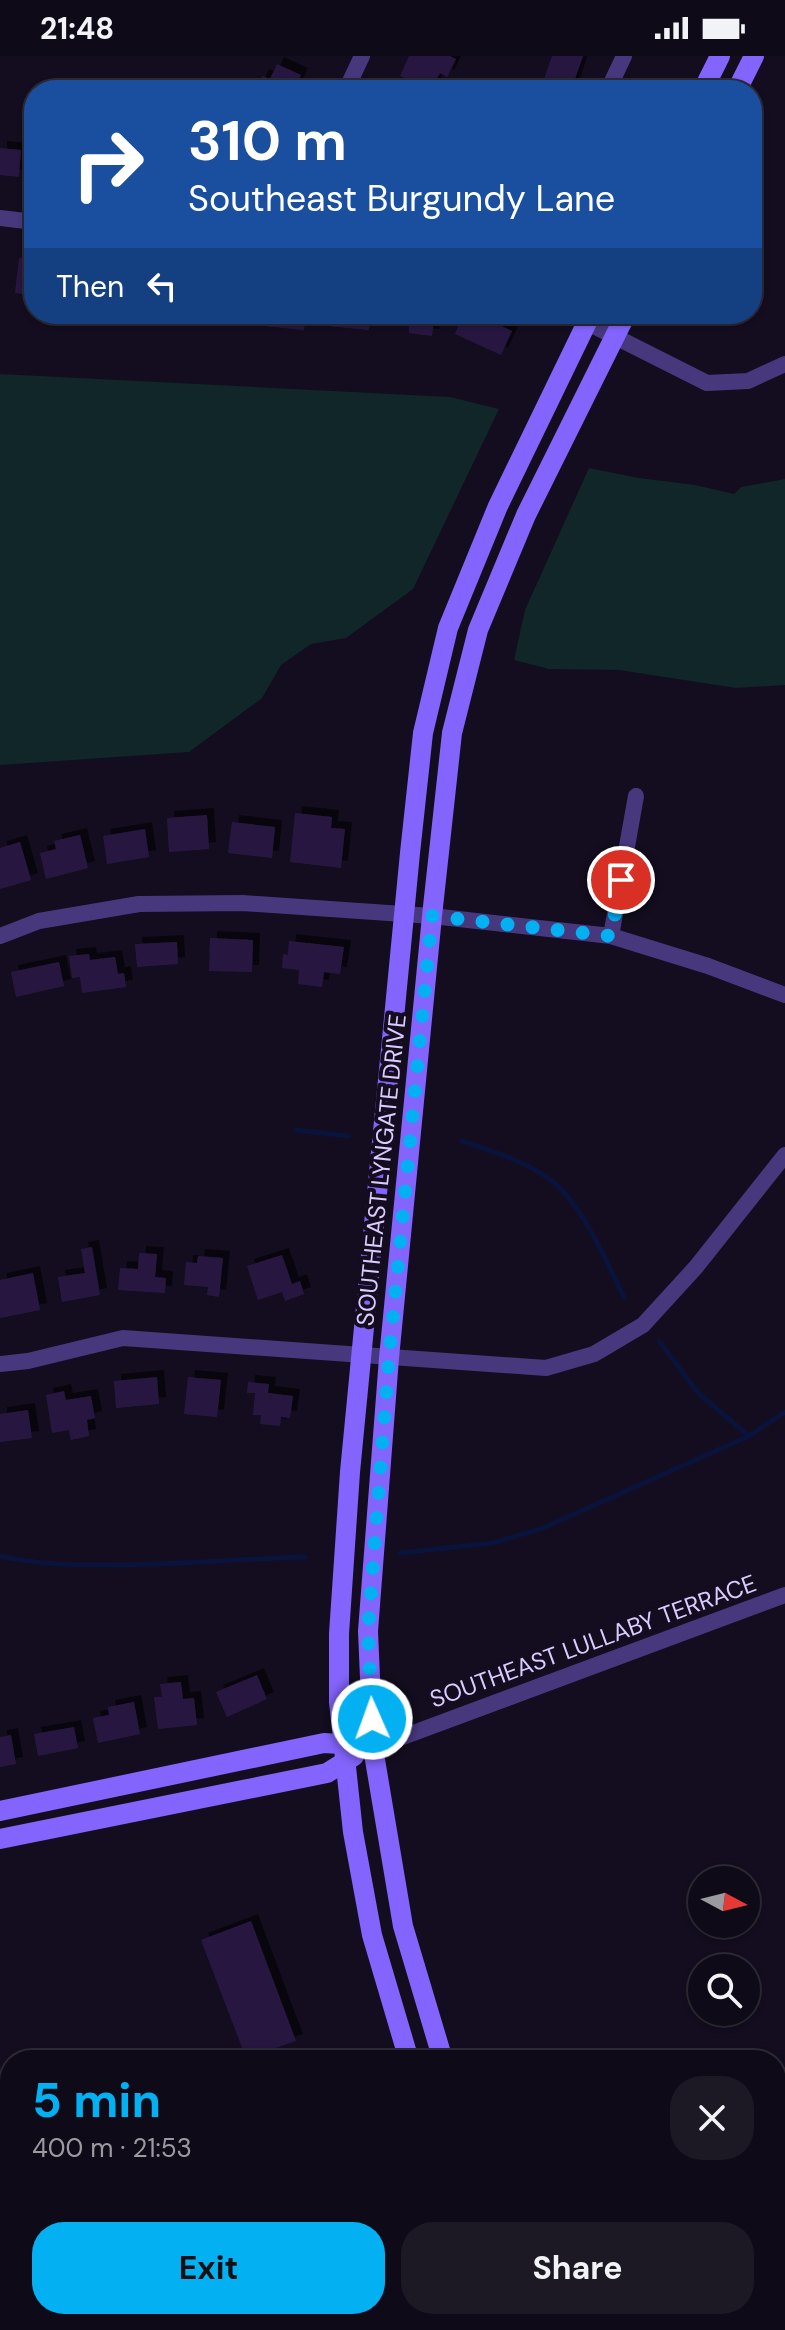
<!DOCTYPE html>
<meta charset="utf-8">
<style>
body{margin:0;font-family:"DM Sans",sans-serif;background:#1c1824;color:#f1f3f6;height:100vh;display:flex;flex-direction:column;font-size:30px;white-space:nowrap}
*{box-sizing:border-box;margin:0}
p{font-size:26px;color:#9b9aa1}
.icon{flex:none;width:44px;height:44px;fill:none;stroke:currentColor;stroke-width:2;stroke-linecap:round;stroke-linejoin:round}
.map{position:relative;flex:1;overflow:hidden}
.panel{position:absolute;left:0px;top:1994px;width:786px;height:280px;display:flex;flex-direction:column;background:#0e0a17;border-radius:32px 32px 0 0;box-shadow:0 2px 6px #0004,0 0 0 2px #2e2b36}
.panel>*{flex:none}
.guide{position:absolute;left:24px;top:24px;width:738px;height:244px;border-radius:32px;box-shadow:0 2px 6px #0004,0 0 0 2px #2e2b36;background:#1a4fa0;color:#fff;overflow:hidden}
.needle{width:52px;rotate:97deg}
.fabs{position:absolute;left:688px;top:1810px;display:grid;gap:16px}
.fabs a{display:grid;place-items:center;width:72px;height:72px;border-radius:50%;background:#0e0a17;box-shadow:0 2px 6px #0004,0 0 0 2px #2e2b36;font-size:40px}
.pin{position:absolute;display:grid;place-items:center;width:68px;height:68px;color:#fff;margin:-34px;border:4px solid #fff;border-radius:50%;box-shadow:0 2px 8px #0007}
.me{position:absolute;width:88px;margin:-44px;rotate:358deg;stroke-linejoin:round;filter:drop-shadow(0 0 6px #0008)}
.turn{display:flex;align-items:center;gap:28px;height:168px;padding:0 32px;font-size:36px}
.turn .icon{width:104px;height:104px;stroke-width:2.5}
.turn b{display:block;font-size:56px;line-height:68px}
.then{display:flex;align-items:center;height:76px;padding:0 32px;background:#0003;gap:16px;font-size:30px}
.round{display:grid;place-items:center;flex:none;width:84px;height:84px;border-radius:32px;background:#1c1824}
.overview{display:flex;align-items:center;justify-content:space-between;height:136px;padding:0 32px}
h1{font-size:48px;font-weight:700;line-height:60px;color:#03b1f3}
.cta{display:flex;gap:16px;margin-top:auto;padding:16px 32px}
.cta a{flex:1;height:92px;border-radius:32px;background:#03b1f3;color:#111;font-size:32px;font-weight:700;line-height:92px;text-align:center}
.cta a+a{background:#1c1824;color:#f1f3f6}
.status{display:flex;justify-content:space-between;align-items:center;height:56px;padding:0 40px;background:#0e0a17;direction:ltr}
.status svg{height:22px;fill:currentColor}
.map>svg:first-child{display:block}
.green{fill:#102629}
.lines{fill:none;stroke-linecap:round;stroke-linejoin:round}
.stream{stroke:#0a133c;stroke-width:5}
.building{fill:#281940;filter:url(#shadow)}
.street{stroke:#47387e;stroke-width:16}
.secondary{stroke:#8364fd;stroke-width:20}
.primary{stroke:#db55fd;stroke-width:20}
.route{stroke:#03b1f3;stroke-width:14;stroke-dasharray:0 25.2}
.labels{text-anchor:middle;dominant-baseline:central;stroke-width:8;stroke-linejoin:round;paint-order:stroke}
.street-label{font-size:24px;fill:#daccfe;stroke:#130d1f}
</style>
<div class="status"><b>21:48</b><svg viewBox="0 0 49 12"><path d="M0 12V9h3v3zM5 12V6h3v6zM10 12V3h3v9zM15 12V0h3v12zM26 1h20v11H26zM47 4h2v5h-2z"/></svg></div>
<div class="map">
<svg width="785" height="2274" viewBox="0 0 785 2274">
<defs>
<filter id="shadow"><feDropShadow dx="7" dy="-7" stdDeviation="0" flood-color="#0009"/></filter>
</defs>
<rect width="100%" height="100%" fill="#130d1f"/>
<!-- green -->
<g class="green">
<polygon points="0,318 450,341 499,353 413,533 346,582 311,588 281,609 262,642 189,696 0,709"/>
<polygon points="589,412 639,422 695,429 734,438 741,431 785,423 785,629 736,632 619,614 549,613 514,604 525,554"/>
</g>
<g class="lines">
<!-- stream -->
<g class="stream">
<polyline points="296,1074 349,1080"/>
<path d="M462,1085c30,10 78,25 100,49 27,30 44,71 62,107"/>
<polyline points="659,1285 699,1338 749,1380"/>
<polyline points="400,1497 493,1487 543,1472 749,1380 785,1356"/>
<path d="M0,1500c38,9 76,9 115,9 64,-1 127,-6 190,-8"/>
</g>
</g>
<!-- building -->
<g class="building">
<polygon points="409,0 450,0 456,3 447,21 440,17 431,34 400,20"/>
<polygon points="552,0 583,0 571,34 564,34 543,26"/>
<polygon points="277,8 301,19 294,34 256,34 262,20 270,23"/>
<polygon points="0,92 21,94 19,121 0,119"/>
<polygon points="19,202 34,203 34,239 15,237"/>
<polygon points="266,258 306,258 304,274 264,270"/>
<polygon points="328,258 371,258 369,274 327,270"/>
<polygon points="392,258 435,258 432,280 409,277 409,270 390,268"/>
<polygon points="463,258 476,258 512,275 501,299 455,278"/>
<polygon points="295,757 332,761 331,772 345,773 341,812 290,806"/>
<polygon points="207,759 209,793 169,796 167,762"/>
<polygon points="232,766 275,771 272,802 228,797"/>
<polygon points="145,773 149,801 107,808 103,780"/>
<polygon points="80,779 88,812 46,823 40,797 56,793 54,785"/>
<polygon points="20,786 31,824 0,833 0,792"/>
<polygon points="210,882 253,884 252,916 209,915"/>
<polygon points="289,885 344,891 340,918 324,916 322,931 298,928 299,914 282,912 283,898 288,899"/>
<polygon points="177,886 178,908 137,911 135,888"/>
<polygon points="89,898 90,904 115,901 118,918 124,917 126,931 82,937 80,921 72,922 69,900"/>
<polygon points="59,906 64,930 16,941 11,916"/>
<polygon points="92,1191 100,1239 62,1246 58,1221 85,1217 81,1193"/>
<polygon points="139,1197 157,1198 155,1221 166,1222 165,1237 118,1234 120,1212 138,1213"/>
<polygon points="282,1199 292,1228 300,1225 304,1238 285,1245 282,1236 258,1244 247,1210"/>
<polygon points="198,1200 223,1202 219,1241 207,1239 208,1231 184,1229 186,1206 197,1207"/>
<polygon points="33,1217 40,1254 0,1262 0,1224"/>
<polygon points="157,1321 159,1348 116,1352 114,1325"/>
<polygon points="188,1321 221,1324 217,1361 184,1358"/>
<polygon points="248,1326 269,1328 268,1337 293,1340 290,1362 281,1361 280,1370 260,1368 261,1359 253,1359 255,1337 247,1337"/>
<polygon points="64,1335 66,1344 91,1340 95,1362 87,1364 89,1380 71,1384 69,1374 52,1377 46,1339"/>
<polygon points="28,1354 32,1382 0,1386 0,1358"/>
<polygon points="257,1619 267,1643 227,1661 216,1636"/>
<polygon points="181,1626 183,1643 194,1642 197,1669 158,1673 154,1641 162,1641 160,1628"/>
<polygon points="134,1646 140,1678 98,1687 93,1662 109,1659 108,1651"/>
<polygon points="74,1671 78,1692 38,1700 34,1678"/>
<polygon points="11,1679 16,1708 0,1711 0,1681"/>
<polygon points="251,1865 296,1985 246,2002 201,1884"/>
<polygon points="136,2264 224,2264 227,2274 140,2274"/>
</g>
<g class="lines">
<!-- street -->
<g class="street">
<polyline points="346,34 362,0"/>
<polyline points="608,34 624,0"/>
<polyline points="0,162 34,166"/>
<polyline points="570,258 707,327 748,325 785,308"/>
<polyline points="0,880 39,865 139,848 243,847 432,860 611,880 708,910 785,939"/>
<polyline points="611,880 636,740"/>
<polyline points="0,1308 28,1305 123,1282 546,1312 594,1298 643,1269 696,1211 785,1099"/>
<polyline points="373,1692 785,1539"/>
</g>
<!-- secondary -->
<g class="secondary">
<polyline points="703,34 720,0"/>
<polyline points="737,34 754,0"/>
<polyline points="0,1755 324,1687 357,1689"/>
<polyline points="0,1783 327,1717 354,1700"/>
<polyline points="409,2004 372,1879 353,1776 339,1646 339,1578 350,1416 410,797 423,677 448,572 498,450 591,258"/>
<polyline points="443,2004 403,1870 373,1692 368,1575 389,1302 432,860 452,677 478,574 526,459 626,258"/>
<polyline points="497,2264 501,2274"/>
<polyline points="538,2264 541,2274"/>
</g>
<!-- primary -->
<g class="primary">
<polyline points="776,2218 785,2214"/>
<polyline points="624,2274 651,2264"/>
<polyline points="768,2274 785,2268"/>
</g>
</g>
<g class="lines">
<!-- route -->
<polyline class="route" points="372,1663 368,1575 389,1302 432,860 611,880 621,824"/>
</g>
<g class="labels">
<!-- street labels -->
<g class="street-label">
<text transform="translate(381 1114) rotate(-84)">SOUTHEAST LYNGATE DRIVE</text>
<text transform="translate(593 1585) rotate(-20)">SOUTHEAST LULLABY TERRACE</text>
</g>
</g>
</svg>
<div class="fabs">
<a><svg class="needle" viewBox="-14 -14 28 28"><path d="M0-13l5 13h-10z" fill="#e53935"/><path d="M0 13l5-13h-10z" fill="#9b9aa1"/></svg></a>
<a><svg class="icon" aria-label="search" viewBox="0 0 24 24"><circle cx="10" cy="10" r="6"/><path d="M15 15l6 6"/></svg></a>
</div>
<div class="pin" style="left:621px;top:824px;background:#d93025"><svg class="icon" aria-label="arrive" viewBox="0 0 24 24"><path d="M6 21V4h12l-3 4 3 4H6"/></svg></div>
<svg class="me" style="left:372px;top:1663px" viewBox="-20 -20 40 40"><circle r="17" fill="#03b1f3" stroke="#fff" stroke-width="3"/><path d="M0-11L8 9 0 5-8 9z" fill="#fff"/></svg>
<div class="guide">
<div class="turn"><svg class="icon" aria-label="right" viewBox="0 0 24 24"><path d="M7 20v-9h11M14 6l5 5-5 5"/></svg><div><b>310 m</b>Southeast Burgundy Lane</div></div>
<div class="then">Then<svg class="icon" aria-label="left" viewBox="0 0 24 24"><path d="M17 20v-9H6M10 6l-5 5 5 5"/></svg></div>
</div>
<section class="panel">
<div class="overview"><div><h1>5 min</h1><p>400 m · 21:53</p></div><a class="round"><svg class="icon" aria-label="close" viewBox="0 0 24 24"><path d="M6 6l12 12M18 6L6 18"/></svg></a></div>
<div class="cta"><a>Exit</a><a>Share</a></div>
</section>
</div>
